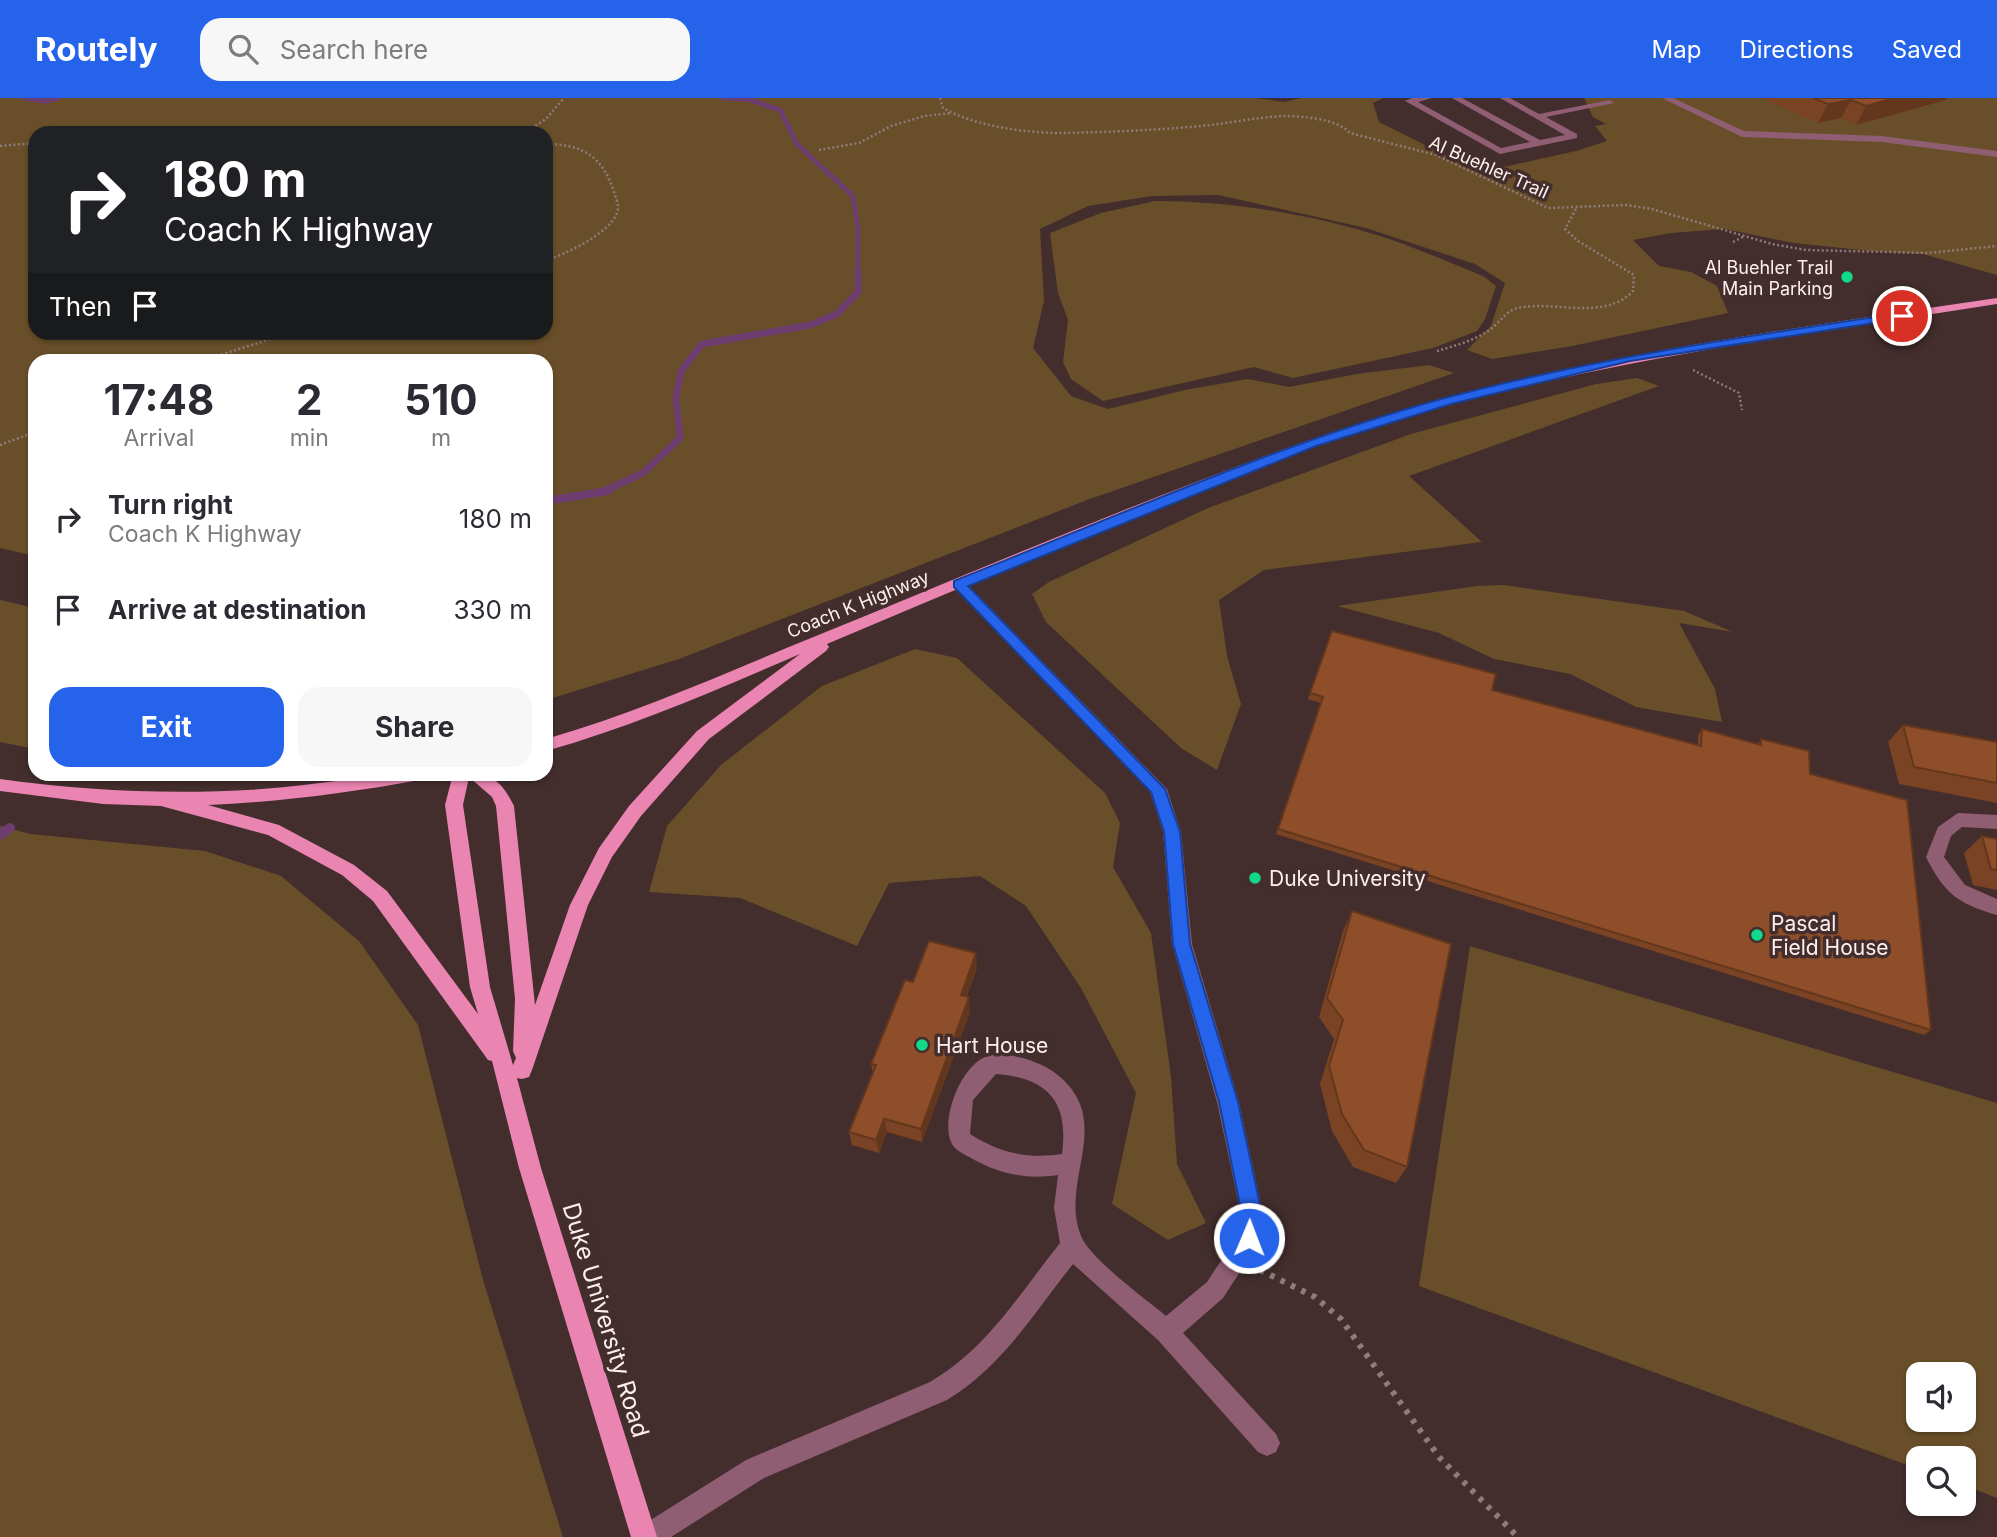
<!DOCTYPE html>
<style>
body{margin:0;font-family:Inter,sans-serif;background:#f7f7f7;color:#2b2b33;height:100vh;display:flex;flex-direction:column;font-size:26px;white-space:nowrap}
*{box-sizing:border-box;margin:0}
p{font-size:23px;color:#7c7c81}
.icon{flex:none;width:38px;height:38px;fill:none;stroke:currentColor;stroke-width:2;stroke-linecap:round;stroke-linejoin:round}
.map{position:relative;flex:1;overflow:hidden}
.details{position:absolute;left:28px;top:256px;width:525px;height:427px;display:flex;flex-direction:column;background:#fff;border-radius:21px;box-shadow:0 2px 5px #0004}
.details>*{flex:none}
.guide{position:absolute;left:28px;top:28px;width:525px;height:214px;border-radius:21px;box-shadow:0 2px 5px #0004;background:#202124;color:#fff;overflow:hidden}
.tools{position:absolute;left:1906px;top:1264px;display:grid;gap:14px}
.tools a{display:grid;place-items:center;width:70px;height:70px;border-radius:14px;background:#fff;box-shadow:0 2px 5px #0004;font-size:35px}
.pin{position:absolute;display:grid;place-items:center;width:60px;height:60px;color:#fff;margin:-30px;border:4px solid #fff;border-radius:50%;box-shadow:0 2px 7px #0007}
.me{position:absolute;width:77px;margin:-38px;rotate:1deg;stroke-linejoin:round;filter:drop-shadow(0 0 5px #0008)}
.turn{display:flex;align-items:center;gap:24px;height:147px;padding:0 21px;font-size:32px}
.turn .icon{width:91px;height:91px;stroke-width:2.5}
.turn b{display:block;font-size:49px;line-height:60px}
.then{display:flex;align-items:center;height:66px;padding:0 21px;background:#0003;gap:14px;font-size:26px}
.eta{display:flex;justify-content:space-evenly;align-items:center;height:119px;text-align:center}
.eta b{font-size:42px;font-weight:700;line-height:49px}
.action{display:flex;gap:14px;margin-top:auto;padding:14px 21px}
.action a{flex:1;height:80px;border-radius:21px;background:#2563eb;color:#fff;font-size:28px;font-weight:700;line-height:80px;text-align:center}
.action a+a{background:#f7f7f7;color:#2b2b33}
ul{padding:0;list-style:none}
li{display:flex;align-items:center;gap:21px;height:91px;padding:0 21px}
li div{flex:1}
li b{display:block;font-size:26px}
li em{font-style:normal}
header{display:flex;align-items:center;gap:42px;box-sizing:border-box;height:98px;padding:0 35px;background:#2563eb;color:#fff}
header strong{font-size:33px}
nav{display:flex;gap:38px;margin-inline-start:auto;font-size:24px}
.search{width:490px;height:63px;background:#f7f7f7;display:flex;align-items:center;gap:18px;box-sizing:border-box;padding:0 24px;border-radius:21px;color:#7c7c81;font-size:26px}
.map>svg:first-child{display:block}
.green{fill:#694f29;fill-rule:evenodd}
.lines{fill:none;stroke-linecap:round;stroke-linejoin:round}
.stream-far3{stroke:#6e3d70;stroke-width:5}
.stream-far2{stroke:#6e3d70;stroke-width:7}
.stream-far1{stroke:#6e3d70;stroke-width:8}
.stream{stroke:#6e3d70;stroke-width:10}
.path-far1{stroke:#8e7b7a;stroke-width:2.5;stroke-dasharray:2 2.5;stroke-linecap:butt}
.path{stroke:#8e7b7a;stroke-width:6;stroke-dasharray:4.5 7;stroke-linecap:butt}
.minor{fill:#905e73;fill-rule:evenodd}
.major{fill:#ea84b1;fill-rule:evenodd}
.wall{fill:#7a4324}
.shaded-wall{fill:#63371d}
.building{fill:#8e4e2a;stroke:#63371d;stroke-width:2}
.route{fill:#2563eb;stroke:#184099;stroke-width:2}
.poi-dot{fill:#11d98a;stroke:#432d2d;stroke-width:2.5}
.labels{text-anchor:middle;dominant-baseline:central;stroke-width:7;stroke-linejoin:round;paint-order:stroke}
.far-street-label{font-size:18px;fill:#feefee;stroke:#432d2d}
.far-poi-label{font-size:18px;fill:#feefee;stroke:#432d2d;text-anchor:end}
.poi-label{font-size:21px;fill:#feefee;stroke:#432d2d;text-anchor:start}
.near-street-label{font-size:24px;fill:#feefee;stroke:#432d2d}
</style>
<header>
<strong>Routely</strong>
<div class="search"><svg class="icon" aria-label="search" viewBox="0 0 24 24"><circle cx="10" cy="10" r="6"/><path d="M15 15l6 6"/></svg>Search here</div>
<nav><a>Map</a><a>Directions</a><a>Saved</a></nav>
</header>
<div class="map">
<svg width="1997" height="1439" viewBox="0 0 1997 1439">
<rect width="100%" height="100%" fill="#432d2d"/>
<!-- green -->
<g class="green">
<path d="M0,0h1256l28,4 17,-4h82l-10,5 6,19 76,38 40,9 81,-18 31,-10 -12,-15 11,-2 -13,-7 -9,-19h413v177l-74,-21 -53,-3 -76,-8 -69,-14 -54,4 -38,7 26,26 32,6 26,14 11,27 -156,33 -80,13 -25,-9 24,-24 14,-43 -30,-19 -109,-36 -148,-33 -66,1 -64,10 -48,23 4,72 -11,47 38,48 37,13 77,-19 63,-11 41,8 68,-13 72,-9 25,8 -367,127 -408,159 -133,41v-340h-511v196l-35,-8zM35,35h511v199h-511z"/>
<path d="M1155,103c76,0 155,13 228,36 34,11 67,26 100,39l13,10 -11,33 -8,12 -44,17 -140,30 -39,-11 -151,34 -32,-22 -8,-17 5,-42 -10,-27 -8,-60 51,-20z"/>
<polygon points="1637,280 1659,288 1409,378 1482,444 1264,472 1219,502 1227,558 1241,606 1217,672 1181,650 1046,524 1032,496 1049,484 1208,410 1411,336 1596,286"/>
<polygon points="1504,487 1684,513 1733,534 1679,525 1715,591 1722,624 1636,609 1570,576 1494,561 1439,535 1337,508 1477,488"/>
<polygon points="0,502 35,510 35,651 0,644"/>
<polygon points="915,551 957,560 1105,695 1120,725 1113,769 1151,835 1171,979 1177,1066 1206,1125 1168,1142 1112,1106 1136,995 1081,890 1026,808 980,778 889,785 857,848 740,800 649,794 667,728 721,667 822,588"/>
<polygon points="0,728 30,736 205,753 281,778 359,843 418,927 483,1182 563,1439 0,1439"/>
<path d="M1470,848l527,157v395l-33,-13v-27h-46v11l-499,-183zM1918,1276h46v45h-46z"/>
</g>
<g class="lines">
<!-- stream-far3 -->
<g class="stream-far3">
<polyline points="24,0 46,3 58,0"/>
<polyline points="723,0 747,1 780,12 797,46 853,98 858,132 858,176"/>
</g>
<!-- stream-far2 -->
<polyline class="stream-far2" points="602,394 643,375 680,340 676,300 681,273 702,246 810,227 837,216 858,194 858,174"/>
<!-- stream-far1 -->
<polyline class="stream-far1" points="546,403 608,393"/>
<!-- stream -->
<polyline class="stream" points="0,737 10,730"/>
<!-- path-far1 -->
<g class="path-far1">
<path d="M940,0l3,10c31,18 83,25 119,25 49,-1 100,-3 149,-8 24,-3 49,-8 74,-9 18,0 53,3 65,17l86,22 112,53 78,-3 26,4 120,35 34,6 122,3 69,-7"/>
<polyline points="514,35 526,31"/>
<polyline points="524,35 546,21 564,0"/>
<path d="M546,46c37,0 57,13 68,48 2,7 6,14 3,21 -9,22 -51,40 -71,48"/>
<polyline points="0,48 35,45"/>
<polyline points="819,52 859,45 891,28 924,18 951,15"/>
<polyline points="1733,144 1745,138"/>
<path d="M1437,253c17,-5 36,-10 51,-20 14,-9 17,-22 35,-24 35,-5 83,13 110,-16l1,-16 -56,-34 -13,-12 12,-22"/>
<polyline points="204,262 293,234"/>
<polyline points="1693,272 1739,295 1742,312"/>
<polyline points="0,347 35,334"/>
</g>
<!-- path -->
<polyline class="path" points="1260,1172 1315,1199 1341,1221 1439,1359 1518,1439"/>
<!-- minor -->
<g class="minor">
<polygon points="1412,0 1432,0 1418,4 1501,50 1530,44 1452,0 1462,0 1540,42 1565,37 1500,0 1510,0 1539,16 1610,2 1614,5 1546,19 1577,36 1577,40 1500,56 1405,3"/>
<polygon points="1662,0 1673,0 1744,33 1882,38 1997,53 1997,59 1882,44 1742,39"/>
<path d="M959,481l5,2 203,208 14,43 11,112 47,158 22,103 -1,33 -3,8 -34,52 -40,35 93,101 4,9 -4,9 -9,4 -9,-4 -100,-112 -85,-76c-39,49 -71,103 -126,136l-183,78 -93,59h-37l4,-9 108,-68 184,-78c57,-33 90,-89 130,-139l-6,-35 4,-33c-31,5 -59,-1 -87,-17 -7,-4 -17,-8 -20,-16 -11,-25 13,-85 42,-87 20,-2 45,6 61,17 64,48 4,107 27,164 9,23 65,63 85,80l41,-34 31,-47 1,-30 -22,-103 -45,-158 -9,-112 -13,-40 -196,-205 -2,-3zM996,976c52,4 73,28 66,80 -35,5 -62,-1 -92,-20l3,-34z"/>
<path d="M1958,715l39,2v14l-35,-2 -11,9 -7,21 21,28 32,14v16c-39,-11 -53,-22 -71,-58l12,-30z"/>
</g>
<!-- major -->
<path class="major" d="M1997,200v6c-201,31 -402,58 -598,115 -80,23 -159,55 -237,86 -112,45 -224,92 -335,139l2,3 -3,4 -117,88 -68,77 -29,41 -24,48 -56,165 -3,7 -7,2 -5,-1 24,90 116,369h-26l-112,-369 -27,-107 -4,-1 -115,-159 -31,-26 -74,-40 -107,-29 -58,-2 -103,-13v-12c87,12 174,16 262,10 55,-4 110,-15 165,-15l-2,5 -6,1c-70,13 -140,22 -211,25l71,20 75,40 33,26 91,123 -8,-27 -25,-182 8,-31c33,0 45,-1 61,32l21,199 35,-100 29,-57 30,-42 68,-75 103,-77c-84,36 -166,72 -254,97v-12c91,-26 177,-65 265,-101 162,-66 325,-136 490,-195 225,-80 462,-110 696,-145zM469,679l23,20 4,9 19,193 -2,52 3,7 -3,7 -23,-78 -27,-182z"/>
</g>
<!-- wall -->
<g class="wall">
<polygon points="1761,0 1947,0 1946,2 1856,27 1841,20 1818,25"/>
<polygon points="1332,533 1492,592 1698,647 1698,637 1702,631 1758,646 1761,641 1810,676 1931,932 1924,937 1276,736 1321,605 1308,601"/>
<polygon points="1903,627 1997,644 1997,705 1899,686 1888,644"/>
<polygon points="1982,738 1997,741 1997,792 1973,787 1964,755"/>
<polygon points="1352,813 1407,1069 1396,1085 1353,1069 1332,1033 1320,986 1334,941 1319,919 1343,833"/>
<polygon points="977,870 967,898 970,914 922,1044 887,1034 879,1055 852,1047 849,1034 873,975 871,966"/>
</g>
<!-- shaded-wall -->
<g class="shaded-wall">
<polygon points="1895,0 1947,0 1946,2 1856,27 1866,8"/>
<polygon points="1851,2 1841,20 1818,25 1828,6"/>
<polygon points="976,855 977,870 962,912 961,897"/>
<polygon points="969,899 970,914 922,1044 921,1031"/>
<polygon points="884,1021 887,1034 879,1055 876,1042"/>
</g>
<!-- building -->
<g class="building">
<polygon points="1813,0 1895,0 1866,8 1851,2 1828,6"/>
<polygon points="1332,533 1496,576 1492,592 1701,648 1702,631 1761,647 1761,641 1809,653 1810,676 1907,702 1931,932 1278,731 1323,599 1310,595"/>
<polygon points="1903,627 1997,644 1997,685 1914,669"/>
<polygon points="1982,738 1997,741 1997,772 1991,771"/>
<polygon points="1352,813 1451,846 1407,1069 1364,1052 1342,1016 1329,968 1343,922 1327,900"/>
<polygon points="929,843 976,855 961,897 969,899 921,1031 884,1021 876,1042 849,1034 876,967 871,966 905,882 913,884"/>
</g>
<!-- route -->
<path class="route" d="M1902,215l4,1v4l-276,43 -179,43 -135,42 -348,140 197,203 15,43 10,112 48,158 22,103 -1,33 -3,7 -7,3 -7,-3 -3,-7 1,-33 -21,-103 -46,-158 -9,-112 -13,-40 -197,-205v-6c162,-64 323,-137 491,-183 150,-40 304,-62 457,-85z"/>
<!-- markers -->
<g class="poi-dot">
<circle cx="1847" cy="179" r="7"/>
<circle cx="1255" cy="780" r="7"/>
<circle cx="1757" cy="837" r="7"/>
<circle cx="922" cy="947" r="7"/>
</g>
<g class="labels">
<!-- far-street labels -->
<g class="far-street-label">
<text transform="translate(1489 69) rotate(24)">Al Buehler Trail</text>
<text transform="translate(858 506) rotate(-22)">Coach K Highway</text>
</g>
<!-- far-poi labels -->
<g class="far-poi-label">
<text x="1833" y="169">Al Buehler Trail<tspan x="1833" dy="21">Main Parking</tspan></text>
</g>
<!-- poi labels -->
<g class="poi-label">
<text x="1269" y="780">Duke University</text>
<text x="1771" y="825">Pascal<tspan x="1771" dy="24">Field House</tspan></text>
<text x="936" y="947">Hart House</text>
</g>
<!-- near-street labels -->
<g class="near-street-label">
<text transform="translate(606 1222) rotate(73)">Duke University Road</text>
</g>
</g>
</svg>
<div class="tools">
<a><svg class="icon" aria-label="sound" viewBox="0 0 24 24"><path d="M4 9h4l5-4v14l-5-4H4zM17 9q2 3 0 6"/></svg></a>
<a><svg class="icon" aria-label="search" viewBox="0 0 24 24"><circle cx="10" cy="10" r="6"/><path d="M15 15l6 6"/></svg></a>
</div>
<div class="pin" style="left:1902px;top:218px;background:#d93025"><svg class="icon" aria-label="arrive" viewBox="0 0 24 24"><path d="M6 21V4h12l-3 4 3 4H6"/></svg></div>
<svg class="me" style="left:1249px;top:1140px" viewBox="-20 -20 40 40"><circle r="17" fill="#2563eb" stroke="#fff" stroke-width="3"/><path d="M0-11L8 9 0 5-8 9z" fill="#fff"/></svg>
<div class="guide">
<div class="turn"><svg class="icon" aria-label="right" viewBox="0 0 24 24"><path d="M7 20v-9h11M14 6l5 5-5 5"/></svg><div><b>180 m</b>Coach K Highway</div></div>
<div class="then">Then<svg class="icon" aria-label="arrive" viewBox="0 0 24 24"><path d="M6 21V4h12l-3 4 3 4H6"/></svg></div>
</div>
<section class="details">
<div class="eta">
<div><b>17:48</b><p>Arrival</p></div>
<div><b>2</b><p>min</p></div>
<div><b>510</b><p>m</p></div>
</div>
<ul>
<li><svg class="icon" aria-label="right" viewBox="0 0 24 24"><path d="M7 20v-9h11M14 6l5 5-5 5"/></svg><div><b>Turn right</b><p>Coach K Highway</p></div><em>180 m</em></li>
<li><svg class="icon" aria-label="arrive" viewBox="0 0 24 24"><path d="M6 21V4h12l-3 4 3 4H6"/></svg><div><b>Arrive at destination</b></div><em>330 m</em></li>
</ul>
<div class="action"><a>Exit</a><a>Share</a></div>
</section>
</div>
